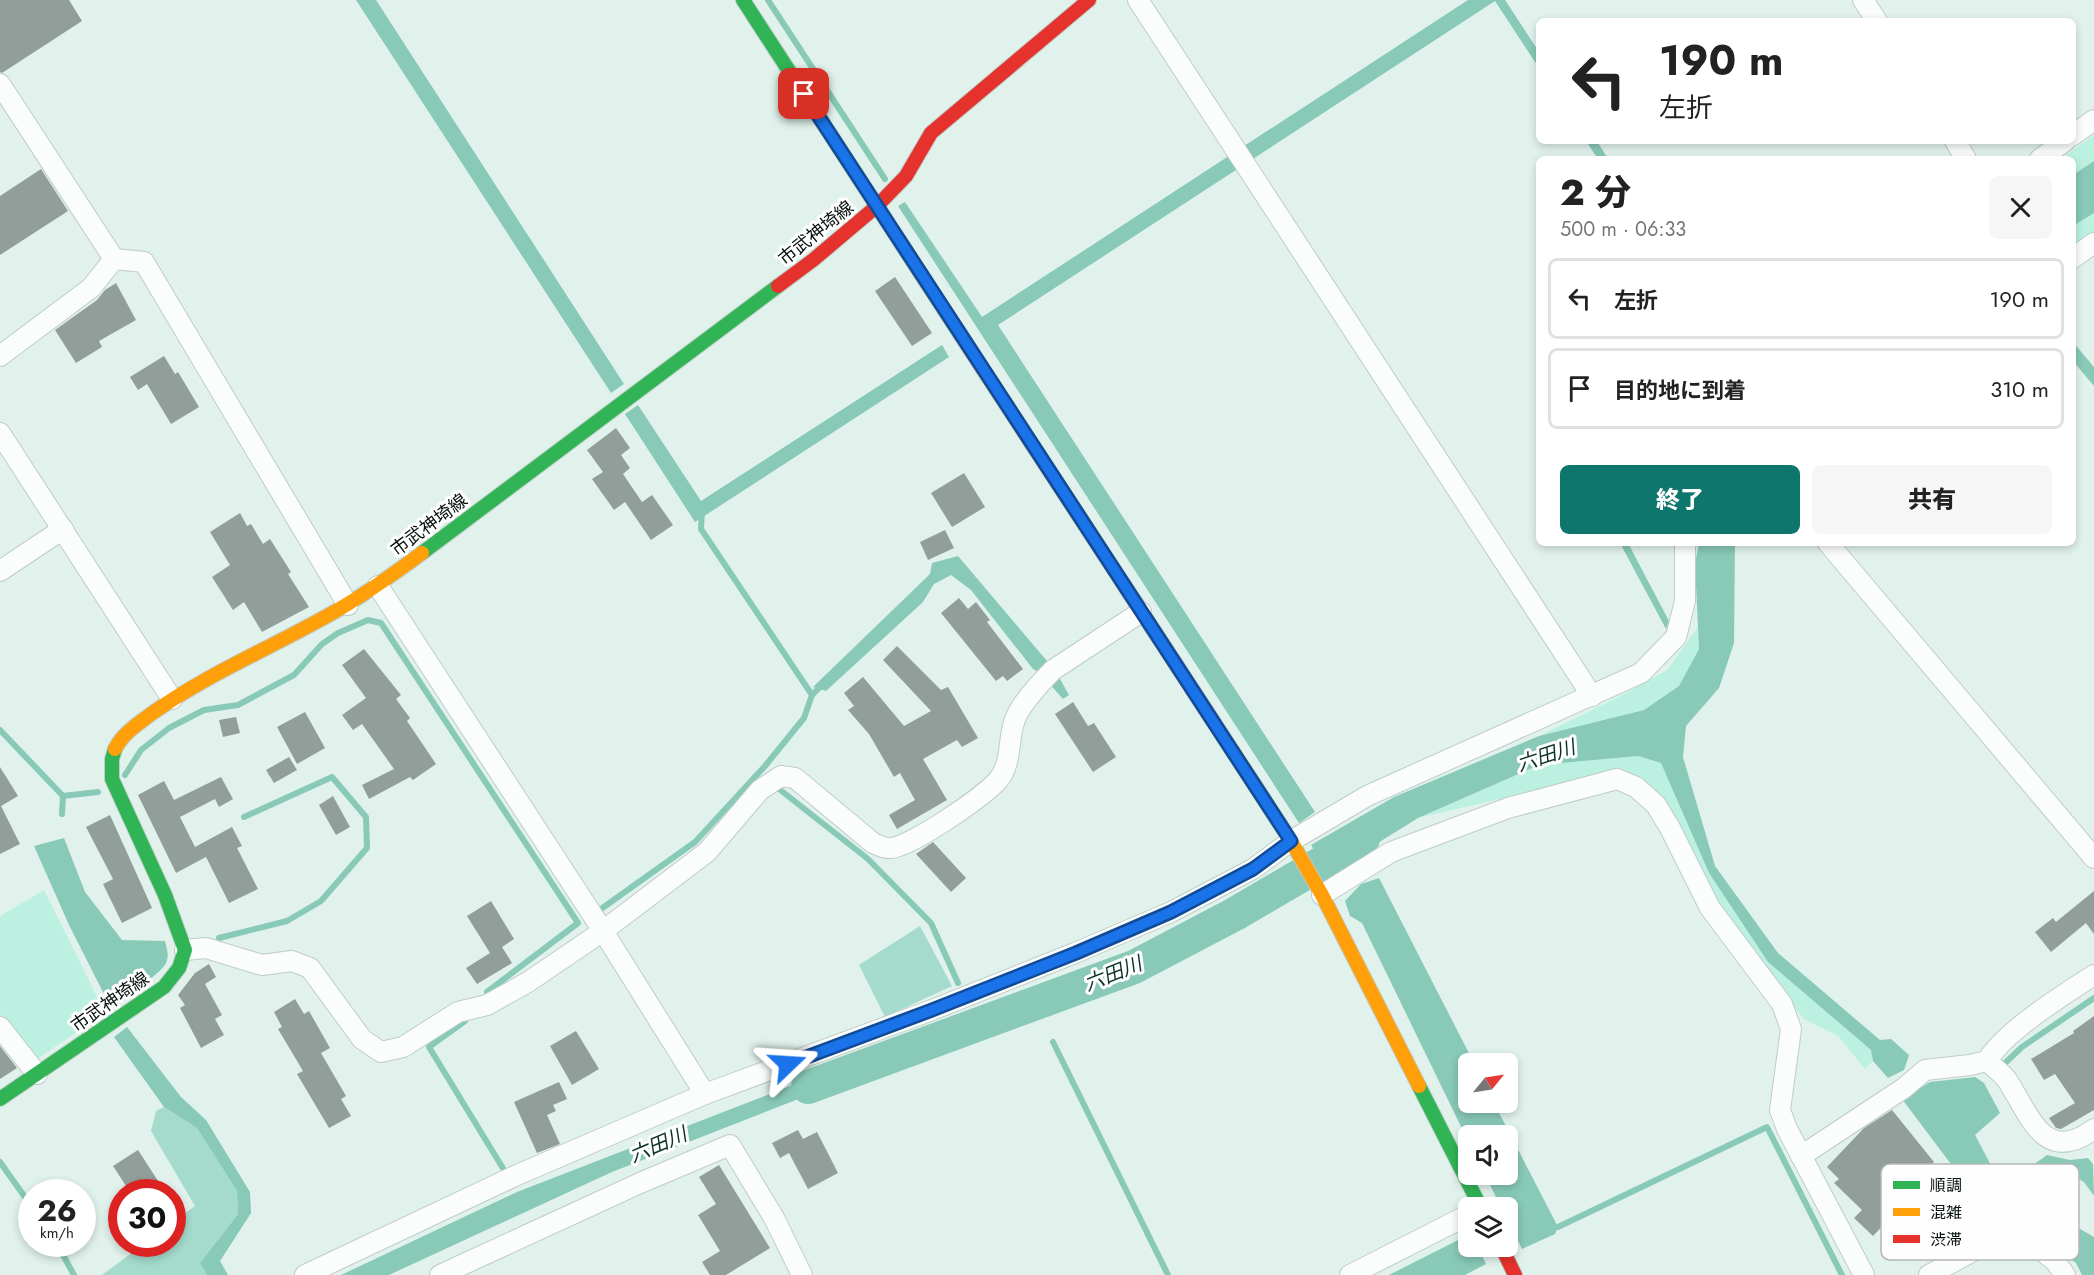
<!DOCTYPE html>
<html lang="ja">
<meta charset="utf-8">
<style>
body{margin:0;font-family:Jost,"Noto Sans JP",sans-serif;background:#f6f6f6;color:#222;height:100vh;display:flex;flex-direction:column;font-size:22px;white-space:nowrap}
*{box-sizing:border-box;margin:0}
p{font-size:20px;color:#767676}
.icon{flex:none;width:33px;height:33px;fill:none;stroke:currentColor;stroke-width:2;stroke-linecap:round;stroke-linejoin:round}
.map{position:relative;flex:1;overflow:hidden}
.side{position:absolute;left:1536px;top:156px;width:540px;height:390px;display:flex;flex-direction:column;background:#fff;border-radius:9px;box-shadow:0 3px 9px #0003}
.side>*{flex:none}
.hud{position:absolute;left:1536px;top:18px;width:540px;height:126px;border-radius:9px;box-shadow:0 3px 9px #0003;background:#fff;color:#222;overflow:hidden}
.needle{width:39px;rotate:60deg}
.buttons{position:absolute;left:1458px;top:1053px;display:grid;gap:12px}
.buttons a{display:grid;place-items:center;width:60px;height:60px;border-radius:9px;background:#fff;box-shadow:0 3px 9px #0003;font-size:30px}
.speed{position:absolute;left:18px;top:1179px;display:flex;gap:12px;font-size:30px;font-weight:700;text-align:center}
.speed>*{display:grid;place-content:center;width:78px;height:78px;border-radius:50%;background:#fff;box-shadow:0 3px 9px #0003;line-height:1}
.speed small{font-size:15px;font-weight:400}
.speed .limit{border:9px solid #d22;background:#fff;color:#111}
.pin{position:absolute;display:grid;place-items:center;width:51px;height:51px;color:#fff;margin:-26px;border-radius:12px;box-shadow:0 3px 9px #0006}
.me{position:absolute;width:66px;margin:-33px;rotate:70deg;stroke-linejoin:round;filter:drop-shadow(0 0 4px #0008)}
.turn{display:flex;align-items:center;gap:21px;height:126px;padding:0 24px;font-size:27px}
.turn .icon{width:78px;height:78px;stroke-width:2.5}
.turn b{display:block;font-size:42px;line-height:51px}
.round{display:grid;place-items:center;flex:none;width:63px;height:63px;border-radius:9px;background:#f6f6f6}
.head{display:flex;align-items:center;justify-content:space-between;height:102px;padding:0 24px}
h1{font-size:36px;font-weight:800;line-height:45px}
.button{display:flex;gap:12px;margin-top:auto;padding:12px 24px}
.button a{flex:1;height:69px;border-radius:9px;background:#0f766e;color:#fff;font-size:24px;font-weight:800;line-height:69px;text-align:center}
.button a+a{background:#f6f6f6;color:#222}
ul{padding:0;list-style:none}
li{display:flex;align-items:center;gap:18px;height:81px;margin:0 12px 9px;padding:0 12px;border:3px solid #e0e0e0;border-radius:9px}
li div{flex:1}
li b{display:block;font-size:22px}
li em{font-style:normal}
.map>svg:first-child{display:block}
.green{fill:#bcf1e1}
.forest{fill:#a4dbcc}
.water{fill:#88c9b7}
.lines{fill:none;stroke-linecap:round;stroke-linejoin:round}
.stream{stroke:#88c9b7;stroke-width:6}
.river{stroke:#88c9b7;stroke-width:34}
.building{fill:#929e9a}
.street-casing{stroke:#bfccc8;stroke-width:22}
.fast-casing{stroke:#bfccc8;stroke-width:16}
.slow-casing{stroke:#bfccc8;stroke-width:16}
.jam-casing{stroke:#bfccc8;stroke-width:16}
.street{stroke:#fafdfc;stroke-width:20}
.fast{stroke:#30b455;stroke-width:14}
.slow{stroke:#ff9f0a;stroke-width:14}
.jam{stroke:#e5322d;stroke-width:14}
.route-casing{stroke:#114b97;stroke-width:15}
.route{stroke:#1a73e8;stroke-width:10}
.labels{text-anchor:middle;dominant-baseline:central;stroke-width:6;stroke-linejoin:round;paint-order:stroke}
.street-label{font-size:18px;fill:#06110d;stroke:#fefefe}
.water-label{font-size:20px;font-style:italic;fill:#0a332a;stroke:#fefefe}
.key{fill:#fefefe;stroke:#b4b7b6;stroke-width:1.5}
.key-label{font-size:16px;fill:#06110d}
</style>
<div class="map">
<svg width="2094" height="1275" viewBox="0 0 2094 1275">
<rect width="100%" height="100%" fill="#e1f2ec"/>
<!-- green -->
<g class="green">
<polygon points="2094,135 2094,161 2073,175 2073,159 2061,159"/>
<polygon points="2094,213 2094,233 2073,249 2073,226"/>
<polygon points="1698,627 1699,649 1679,686 1644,710 1539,736 1626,693 1667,670"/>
<polygon points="1638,756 1661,763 1709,873 1768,962 1871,1050 1873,1061 1865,1069 1838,1036 1804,1019 1717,909 1661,797 1625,770 1418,818 1539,765"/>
<polygon points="44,890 105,1013 34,1061 0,1014 0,916"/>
</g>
<!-- forest -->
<g class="forest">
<polygon points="920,926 952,986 885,1017 859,965"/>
<polygon points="164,1107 197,1128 237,1191 238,1214 200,1263 207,1275 102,1275 144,1244 172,1244 173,1222 195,1206 151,1131 156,1111"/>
</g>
<!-- water -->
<g class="water">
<polygon points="356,0 376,0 624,384 611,393"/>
<polygon points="1468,0 1505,0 1539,52 1539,68 1495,1 998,325 1315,812 1299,823 898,206 905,202 982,317"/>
<polygon points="1586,141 1597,141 1608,159 1598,159"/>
<polygon points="2094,161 2094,213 2073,226 2073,175"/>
<polygon points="2073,342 2094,367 2094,386 2073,361"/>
<polygon points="942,345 949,357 695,522 625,414 638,405 701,501"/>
<polygon points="1620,543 1628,543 1669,621 1666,629"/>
<polygon points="1699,543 1735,543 1734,643 1719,688 1686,726 1683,757 1715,866 1778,953 1880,1040 1891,1039 1909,1055 1904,1070 1888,1078 1873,1061 1871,1050 1768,962 1709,873 1661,763 1638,756 1539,765 1418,818 1328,874 1311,845 1394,797 1539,736 1644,710 1679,686 1699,649 1695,563"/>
<polygon points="958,556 1047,661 1049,669 1059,677 1069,695 1063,699 1039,672 1033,669 971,590 951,575 934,584 923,602 826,691 813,687 930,574 932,563"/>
<path d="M64,838l21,54 37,48 43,1c2,8 5,16 0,24 -6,9 -40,33 -50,39l-9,-6 -37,-73 -35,-79z"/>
<polygon points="1379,878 1474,1063 1468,1064 1468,1102 1494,1103 1558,1227 1555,1234 1522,1249 1508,1220 1508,1208 1501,1207 1485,1175 1508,1174 1508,1136 1468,1136 1468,1141 1362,923 1350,916 1345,901 1361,884"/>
<polygon points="127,1027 181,1097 206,1120 250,1192 251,1213 220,1261 228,1275 207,1275 200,1263 238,1214 237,1191 197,1128 164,1107 114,1037"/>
<polygon points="847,1064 857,1076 612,1172 389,1275 341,1275 517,1192"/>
<polygon points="1975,1077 1984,1083 2000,1113 1975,1135 1993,1169 2009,1182 2047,1155 2070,1160 2088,1158 2093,1164 2094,1196 2084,1182 2061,1169 2033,1186 2028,1199 2094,1237 2094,1275 2082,1275 2076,1263 1969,1188 1902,1099 1930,1082"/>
<polygon points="1468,1235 1468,1246 1478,1247 1486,1264 1465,1275 1389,1275"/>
</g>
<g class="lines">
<!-- stream -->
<g class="stream">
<polyline points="768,0 885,179"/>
<polyline points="702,510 701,529 812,695"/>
<polyline points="0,730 63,796 98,792"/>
<polyline points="125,775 141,750 169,728 204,710 238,705 294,675 322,644 338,633 368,620 381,623 578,923 487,992"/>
<polyline points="779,789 868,859 931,923 958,983"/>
<polyline points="62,814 63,796"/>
<polyline points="601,909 695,842 765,766 804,718 812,695 823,684"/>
<polyline points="219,938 287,921 321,901 367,848 366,817 332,777 244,817"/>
<polyline points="465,1021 429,1047 504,1170"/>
<polyline points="1053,1042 1168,1275"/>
<polyline points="2005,1063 2022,1047 2094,998"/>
<polyline points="0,1162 32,1207"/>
<polyline points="1558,1227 1767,1127 1842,1275"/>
<polyline points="57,1244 74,1275"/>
</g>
<!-- river -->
<polyline class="river" points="808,1087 1134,967 1235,914 1363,839"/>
</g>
<!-- building -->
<g class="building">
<polygon points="0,0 69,0 82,21 2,73 0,72"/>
<polygon points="41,169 68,211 0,255 0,196"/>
<polygon points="895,277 932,333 912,346 875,291"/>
<polygon points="116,283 136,320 99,341 102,347 76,363 55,330 97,300 105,290"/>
<polygon points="164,356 175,374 178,372 199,407 171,424 147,384 138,390 130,377"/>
<polygon points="616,428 630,448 621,455 630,468 623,474 642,502 652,495 673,525 651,540 625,502 614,510 592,479 603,472 587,450"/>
<polygon points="964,473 985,507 952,527 931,493"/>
<polygon points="240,513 247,526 251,524 263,544 270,539 291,572 288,574 309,607 262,632 244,602 233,610 212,577 230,565 210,532"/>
<polygon points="945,530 954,548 928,560 920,542"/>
<polygon points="959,598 968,609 976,602 990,620 987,622 1023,669 1007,681 1003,676 996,681 941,613"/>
<polygon points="897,646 941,690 948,687 978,738 962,747 957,740 923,759 947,800 897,829 889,815 915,800 900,773 894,777 869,734 848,710 854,706 844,693 863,677 904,726 931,711 883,660"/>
<polygon points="364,649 401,695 396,699 410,718 407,721 436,764 413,780 410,777 369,799 362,785 394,769 362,724 353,730 342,715 366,698 342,665"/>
<polygon points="1073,702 1088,726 1094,723 1116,757 1093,772 1055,714"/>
<polygon points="305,712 325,748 297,764 277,727"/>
<polygon points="236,717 240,733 223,737 219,720"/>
<polygon points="289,757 297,770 274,783 266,770"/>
<polygon points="0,767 18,796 1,806 20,844 0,854"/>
<polygon points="221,777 233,799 219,807 215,799 180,817 195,847 232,827 242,846 237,848 258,889 229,903 206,857 176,873 138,795 164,781 174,800"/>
<polygon points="333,796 350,827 336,835 319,805"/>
<polygon points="110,815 152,908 122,923 103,884 113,879 86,827"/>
<polygon points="933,842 966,878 951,892 916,854"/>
<polygon points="2094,891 2094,934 2086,923 2051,952 2035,932 2053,918 2056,922"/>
<polygon points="491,901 514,939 502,947 512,963 477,984 466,968 490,953 467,916"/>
<polygon points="209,964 216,977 205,984 222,1015 215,1019 224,1035 201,1048 180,1008 185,1005 178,995 195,973"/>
<polygon points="295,999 304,1014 309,1011 330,1048 321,1053 346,1096 341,1099 351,1116 329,1128 297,1074 303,1071 278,1029 282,1027 274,1012"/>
<polygon points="2094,1016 2094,1110 2061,1129 2056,1128 2049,1118 2075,1103 2055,1074 2044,1080 2031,1059 2074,1033 2073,1031"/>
<polygon points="576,1031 599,1069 572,1085 550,1046"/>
<polygon points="0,1046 17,1068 0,1079"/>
<polygon points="559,1082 567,1099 553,1105 556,1111 547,1115 560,1144 537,1153 514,1102"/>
<polygon points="1892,1110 1934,1162 1900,1189 1910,1197 1873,1236 1854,1218 1862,1210 1834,1183 1839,1179 1827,1167 1864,1128"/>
<polygon points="798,1130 803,1139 817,1132 838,1173 808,1189 789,1153 780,1158 772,1143"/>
<polygon points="138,1150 160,1184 146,1192 130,1192 113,1166"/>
<polygon points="719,1165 770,1248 726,1275 710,1275 702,1262 720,1251 698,1215 716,1204 699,1177"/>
</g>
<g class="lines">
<!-- street casing -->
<g class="street-casing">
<g id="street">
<polyline points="1138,0 1592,696"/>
<polyline points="1863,0 1877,21"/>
<polyline points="0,84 114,259"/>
<polyline points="2073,135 2094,120"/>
<polyline points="1955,141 1966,159"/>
<polyline points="2040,159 2065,141"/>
<polyline points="2073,258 2094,243"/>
<polyline points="114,259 144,262 348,605"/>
<polyline points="0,356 91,288 114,259"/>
<polyline points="0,433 172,699"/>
<polyline points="1828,543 2094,858"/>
<polyline points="0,571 63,529"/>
<polyline points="1322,895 1391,852 1508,808 1617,779 1636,787 1656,805 1670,828 1710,908 1782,1004 1791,1029 1780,1110 1787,1129 1864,1275"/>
<path d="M185,950l21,-2 56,17 30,-4 18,7 52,71 19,13 22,-5 55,-35 29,-7 41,-23 75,-51 104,-79 53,-62 21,-14 14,2 78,65c5,2 12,6 18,5 21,-2 94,-52 108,-69 14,-18 8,-43 17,-62 6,-14 26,-36 37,-47l88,-58"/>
<polyline points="0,1027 37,1074"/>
<path d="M1987,1061c6,6 15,12 20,19 23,35 37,86 87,49"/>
<polyline points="705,1094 932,1010 1075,953 1171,912 1253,869 1291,841 1367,796 1641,673 1676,637 1685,601 1685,543"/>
<path d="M1801,1156l103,-68 21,-18 45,-5 17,-4c18,-30 76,-66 107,-86"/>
<polyline points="305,1275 517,1175 705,1094 603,931 378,586"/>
<polyline points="440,1275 640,1183 730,1145 774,1218 802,1275"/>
<polyline points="1350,1275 1468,1215"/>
<polyline points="1929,1275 1999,1237 2013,1234 2026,1239 2055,1261 2065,1275"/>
</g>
</g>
<!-- fast casing -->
<g class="fast-casing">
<g id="fast">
<polyline points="743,0 960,334"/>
<polyline points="422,553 778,286"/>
<polyline points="1419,1086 1481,1208"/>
<polyline points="0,1099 164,987 179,968 185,950 165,895 112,779 112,759 115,749"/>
</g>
</g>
<!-- slow casing -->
<g class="slow-casing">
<g id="slow">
<polyline points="1213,721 1291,841 1322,895 1419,1086"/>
<path d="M115,749c8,-16 23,-25 36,-35 55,-39 117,-65 176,-98 33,-18 64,-40 95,-63"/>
</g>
</g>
<!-- jam casing -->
<g class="jam-casing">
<g id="jam">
<polyline points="778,286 813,260 877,206 906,176 931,133 1089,0"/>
<polyline points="960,334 1213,721"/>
<polyline points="1501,1246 1515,1275"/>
</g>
</g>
<!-- street -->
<use href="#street" class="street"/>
<!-- fast -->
<use href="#fast" class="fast"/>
<!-- slow -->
<use href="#slow" class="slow"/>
<!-- jam -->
<use href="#jam" class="jam"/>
</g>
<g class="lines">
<!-- route casing -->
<g class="route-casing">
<polyline id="route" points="788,1064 932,1010 1076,953 1171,912 1253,869 1291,841 804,94"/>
</g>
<!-- route -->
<use href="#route" class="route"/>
</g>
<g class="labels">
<!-- street labels -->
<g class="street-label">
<text transform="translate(816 233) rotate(-39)">市武神埼線</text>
<text transform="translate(429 525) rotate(-37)">市武神埼線</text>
<text transform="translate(110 1002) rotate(-35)">市武神埼線</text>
</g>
<!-- water labels -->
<g class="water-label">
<text transform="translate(1546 756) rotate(-18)">六田川</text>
<text transform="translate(1113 974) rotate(-22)">六田川</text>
<text transform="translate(658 1145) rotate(-23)">六田川</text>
</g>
</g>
<!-- legend -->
<rect x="1881" y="1164" width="198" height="96" rx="9" class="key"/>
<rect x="1893" y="1181" width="27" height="8" fill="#30b455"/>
<rect x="1893" y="1208" width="27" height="8" fill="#ff9f0a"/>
<rect x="1893" y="1235" width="27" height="8" fill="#e5322d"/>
<g class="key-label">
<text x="1930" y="1191">順調</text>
<text x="1930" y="1218">混雑</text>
<text x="1930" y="1245">渋滞</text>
</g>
</svg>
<div class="buttons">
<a><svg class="needle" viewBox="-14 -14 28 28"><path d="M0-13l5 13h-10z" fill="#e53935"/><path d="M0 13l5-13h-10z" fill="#767676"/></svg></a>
<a><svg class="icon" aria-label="sound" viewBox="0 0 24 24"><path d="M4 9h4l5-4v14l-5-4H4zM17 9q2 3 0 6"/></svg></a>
<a><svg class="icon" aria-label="layers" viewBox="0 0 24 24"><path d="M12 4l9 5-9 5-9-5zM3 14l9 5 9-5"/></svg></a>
</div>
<div class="speed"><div>26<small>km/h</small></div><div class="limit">30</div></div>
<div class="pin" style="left:804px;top:94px;background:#d93025"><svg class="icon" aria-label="arrive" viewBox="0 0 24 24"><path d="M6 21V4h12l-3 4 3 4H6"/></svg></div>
<svg class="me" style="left:788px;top:1064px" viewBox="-20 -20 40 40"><path d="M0-17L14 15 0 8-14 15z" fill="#1a73e8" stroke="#fff" stroke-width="4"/></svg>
<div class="hud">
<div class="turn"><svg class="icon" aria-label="left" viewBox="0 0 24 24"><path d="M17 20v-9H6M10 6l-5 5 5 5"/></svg><div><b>190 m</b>左折</div></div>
</div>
<section class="side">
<div class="head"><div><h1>2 分</h1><p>500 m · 06:33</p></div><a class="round"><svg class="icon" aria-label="close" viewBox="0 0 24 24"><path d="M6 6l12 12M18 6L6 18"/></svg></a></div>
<ul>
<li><svg class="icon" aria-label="left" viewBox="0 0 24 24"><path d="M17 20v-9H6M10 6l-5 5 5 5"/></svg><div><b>左折</b></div><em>190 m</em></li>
<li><svg class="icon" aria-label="arrive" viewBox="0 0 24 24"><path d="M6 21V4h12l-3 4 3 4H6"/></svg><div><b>目的地に到着</b></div><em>310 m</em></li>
</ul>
<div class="button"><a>終了</a><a>共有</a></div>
</section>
</div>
